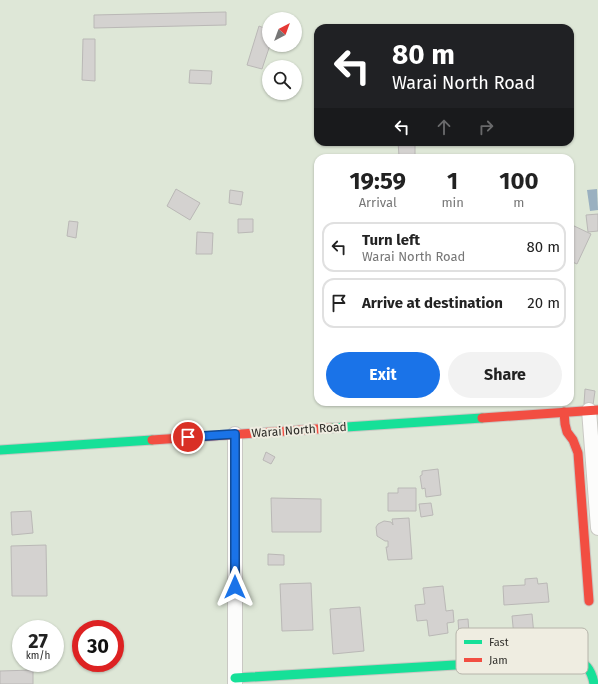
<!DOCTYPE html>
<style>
body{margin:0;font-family:"Fira Sans",sans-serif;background:#f2f2f2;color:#222;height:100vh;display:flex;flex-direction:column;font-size:15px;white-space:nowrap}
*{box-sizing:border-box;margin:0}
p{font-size:13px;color:#767676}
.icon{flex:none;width:22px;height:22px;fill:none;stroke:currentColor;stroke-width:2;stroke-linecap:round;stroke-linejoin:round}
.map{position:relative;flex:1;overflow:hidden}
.details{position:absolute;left:314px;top:154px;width:260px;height:252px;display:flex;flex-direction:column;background:#fff;border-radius:12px;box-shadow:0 1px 3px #0004}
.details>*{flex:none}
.banner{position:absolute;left:314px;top:24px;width:260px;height:122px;border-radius:12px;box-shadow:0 1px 3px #0004;background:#202124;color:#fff;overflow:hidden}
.needle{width:26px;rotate:41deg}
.tools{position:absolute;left:262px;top:12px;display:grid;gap:8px}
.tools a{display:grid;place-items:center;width:40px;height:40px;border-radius:50%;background:#fff;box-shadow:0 1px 3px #0004;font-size:20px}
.speed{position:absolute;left:12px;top:620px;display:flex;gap:8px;font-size:20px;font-weight:700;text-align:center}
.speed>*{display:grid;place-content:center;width:52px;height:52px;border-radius:50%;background:#fff;box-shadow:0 1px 3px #0004;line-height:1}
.speed small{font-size:10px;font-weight:400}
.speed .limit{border:6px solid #d22;background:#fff;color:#111}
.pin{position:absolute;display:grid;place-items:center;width:34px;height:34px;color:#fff;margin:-17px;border:2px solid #fff;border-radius:50%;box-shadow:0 1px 4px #0007}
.me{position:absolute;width:44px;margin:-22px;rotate:0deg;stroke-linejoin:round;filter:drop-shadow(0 0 3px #0008)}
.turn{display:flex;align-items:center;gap:14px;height:84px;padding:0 12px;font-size:18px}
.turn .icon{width:52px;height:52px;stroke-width:2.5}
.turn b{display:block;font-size:28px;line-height:34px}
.lanes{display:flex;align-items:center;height:38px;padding:0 12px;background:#0003;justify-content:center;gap:20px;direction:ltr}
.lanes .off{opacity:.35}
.eta{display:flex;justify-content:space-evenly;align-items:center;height:68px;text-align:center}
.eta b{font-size:24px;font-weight:700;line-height:28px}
.action{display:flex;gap:8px;margin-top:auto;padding:8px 12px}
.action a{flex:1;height:46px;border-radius:24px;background:#1a73e8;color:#fff;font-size:16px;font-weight:700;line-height:46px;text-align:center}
.action a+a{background:#f2f2f2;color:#222}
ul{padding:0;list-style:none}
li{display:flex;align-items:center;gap:12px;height:50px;margin:0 8px 6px;padding:0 4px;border:2px solid #e0e0e0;border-radius:12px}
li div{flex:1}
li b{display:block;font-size:15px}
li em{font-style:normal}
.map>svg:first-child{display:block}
.green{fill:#dee7d7;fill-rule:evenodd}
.water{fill:#9ab0c0}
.building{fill:#d4d2d0;stroke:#bab8b6}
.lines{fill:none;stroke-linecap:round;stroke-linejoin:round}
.street-casing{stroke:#c9c8c3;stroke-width:16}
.fast-casing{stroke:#c9c8c3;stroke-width:11}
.jam-casing{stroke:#c9c8c3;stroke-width:11}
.street{stroke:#fcfcfb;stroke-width:14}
.fast{stroke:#16e098;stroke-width:9}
.jam{stroke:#f24e42;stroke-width:9}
.route-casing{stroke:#114b97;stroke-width:10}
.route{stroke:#1a73e8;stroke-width:7}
.labels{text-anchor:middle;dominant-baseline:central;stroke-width:4;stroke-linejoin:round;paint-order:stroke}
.street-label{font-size:12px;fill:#302f2b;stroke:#efede1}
.key{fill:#efede1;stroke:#b6b4aa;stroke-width:1}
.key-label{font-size:11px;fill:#302f2b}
</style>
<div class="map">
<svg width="598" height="684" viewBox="0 0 598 684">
<rect width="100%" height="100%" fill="#ecebe4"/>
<!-- green -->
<path class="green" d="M0,0h598v684h-598zM269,19h26v26h-26zM318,28h252v114h-252zM269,67h26v26h-26zM318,158h252v244h-252zM21,629h34v34h-34zM81,629h34v34h-34z"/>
<!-- water -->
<polygon class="water" points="597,189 598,210 590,211 587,190"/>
<!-- building -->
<g class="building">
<polygon points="226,12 226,25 94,28 94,15"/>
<polygon points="259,26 269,30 270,45 262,69 247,65"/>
<polygon points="83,39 95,39 95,81 82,80"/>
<polygon points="190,70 212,71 211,84 189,83"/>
<polygon points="398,142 415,142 415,156 399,156"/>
<polygon points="176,189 200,203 190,220 167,206"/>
<polygon points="230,190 243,192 241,205 229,203"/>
<polygon points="598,214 598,231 588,232 586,215"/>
<polygon points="238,219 253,219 253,232 238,233"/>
<polygon points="69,221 78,222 76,238 67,236"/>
<polygon points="570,224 591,234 577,264 570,261"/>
<polygon points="197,232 213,233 212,254 196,254"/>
<polygon points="585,389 595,391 593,405 584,404"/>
<polygon points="266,452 275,457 271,464 263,460"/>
<polygon points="438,469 441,495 426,497 425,488 422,489 420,476 422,475 422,471"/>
<polygon points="398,488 416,488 416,511 388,511 388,493 398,493"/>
<polygon points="271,498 321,499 321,532 272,532"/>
<polygon points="431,503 433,515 421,517 419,504"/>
<polygon points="31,511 33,533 12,535 11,512"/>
<polygon points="409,518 412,559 388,560 386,547 388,547 388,541 385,541 377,536 376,527 378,524 384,521 391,522 393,525 392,519"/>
<polygon points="46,545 47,596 12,596 11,546"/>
<polygon points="268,554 284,555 284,565 268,565"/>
<polygon points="537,578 538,584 547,583 549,602 504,605 503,586 525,585 525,579"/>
<polygon points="311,583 313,630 282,631 280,584"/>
<polygon points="443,586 446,611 453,610 454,622 447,623 448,633 429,636 427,620 417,621 415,605 425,604 423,588"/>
<polygon points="360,607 364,651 333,654 330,609"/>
<polygon points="532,614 534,635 514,637 512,616"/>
<polygon points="468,619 469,633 459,634 458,620"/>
<polygon points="33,670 33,684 0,684 0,671"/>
</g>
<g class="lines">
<!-- street casing -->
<g class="street-casing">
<g id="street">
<polyline points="589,410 598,528"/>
<polyline points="235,684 235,434"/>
</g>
</g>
<!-- fast casing -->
<g class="fast-casing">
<g id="fast">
<polyline points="331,428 482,418"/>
<polyline points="0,450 152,440"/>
<path d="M235,678l338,-20c13,4 19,13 21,26"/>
</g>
</g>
<!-- jam casing -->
<g class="jam-casing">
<g id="jam">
<polyline points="564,412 565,424 567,432 573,440 578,453 589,601"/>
<polyline points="482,418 598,410"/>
<polyline points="152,440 331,428"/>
</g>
</g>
<!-- street -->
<use href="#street" class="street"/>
<!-- fast -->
<use href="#fast" class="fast"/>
<!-- jam -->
<use href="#jam" class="jam"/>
</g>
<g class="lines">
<!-- route casing -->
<g class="route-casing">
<polyline id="route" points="188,437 235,434 235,587"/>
</g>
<!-- route -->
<use href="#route" class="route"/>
</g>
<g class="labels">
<!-- street labels -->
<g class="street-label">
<text transform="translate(299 430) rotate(-4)">Warai North Road</text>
</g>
</g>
<!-- legend -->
<rect x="456" y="628" width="132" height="46" rx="6" class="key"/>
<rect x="464" y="640" width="18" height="4" fill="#16e098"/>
<rect x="464" y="658" width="18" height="4" fill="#f24e42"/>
<g class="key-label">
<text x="489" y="646">Fast</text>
<text x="489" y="664">Jam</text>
</g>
</svg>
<div class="tools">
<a><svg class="needle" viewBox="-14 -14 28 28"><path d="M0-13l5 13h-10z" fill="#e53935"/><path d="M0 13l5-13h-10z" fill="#767676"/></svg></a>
<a><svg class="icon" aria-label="search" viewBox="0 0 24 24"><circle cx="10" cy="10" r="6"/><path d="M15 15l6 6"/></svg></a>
</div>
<div class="speed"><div>27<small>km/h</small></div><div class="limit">30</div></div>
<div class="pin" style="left:188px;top:437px;background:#d93025"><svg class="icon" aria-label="arrive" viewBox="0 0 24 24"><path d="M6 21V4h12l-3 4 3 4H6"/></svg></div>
<svg class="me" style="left:235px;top:587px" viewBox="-20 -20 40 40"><path d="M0-17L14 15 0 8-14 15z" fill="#1a73e8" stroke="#fff" stroke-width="4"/></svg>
<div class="banner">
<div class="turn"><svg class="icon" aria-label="left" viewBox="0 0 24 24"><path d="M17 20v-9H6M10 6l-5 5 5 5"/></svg><div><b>80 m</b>Warai North Road</div></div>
<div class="lanes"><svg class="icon" aria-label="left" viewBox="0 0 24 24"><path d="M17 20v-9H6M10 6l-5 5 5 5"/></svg><svg class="icon off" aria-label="ahead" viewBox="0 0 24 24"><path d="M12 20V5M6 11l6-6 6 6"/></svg><svg class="icon off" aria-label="right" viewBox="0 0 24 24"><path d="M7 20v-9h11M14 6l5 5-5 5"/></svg></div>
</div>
<section class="details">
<div class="eta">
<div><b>19:59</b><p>Arrival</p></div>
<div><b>1</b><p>min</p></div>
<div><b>100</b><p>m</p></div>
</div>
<ul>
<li><svg class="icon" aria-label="left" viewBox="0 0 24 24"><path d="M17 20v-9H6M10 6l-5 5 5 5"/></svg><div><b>Turn left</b><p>Warai North Road</p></div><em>80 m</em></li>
<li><svg class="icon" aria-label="arrive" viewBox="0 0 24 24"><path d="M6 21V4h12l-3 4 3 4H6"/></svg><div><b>Arrive at destination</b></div><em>20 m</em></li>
</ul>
<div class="action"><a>Exit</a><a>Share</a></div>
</section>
</div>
